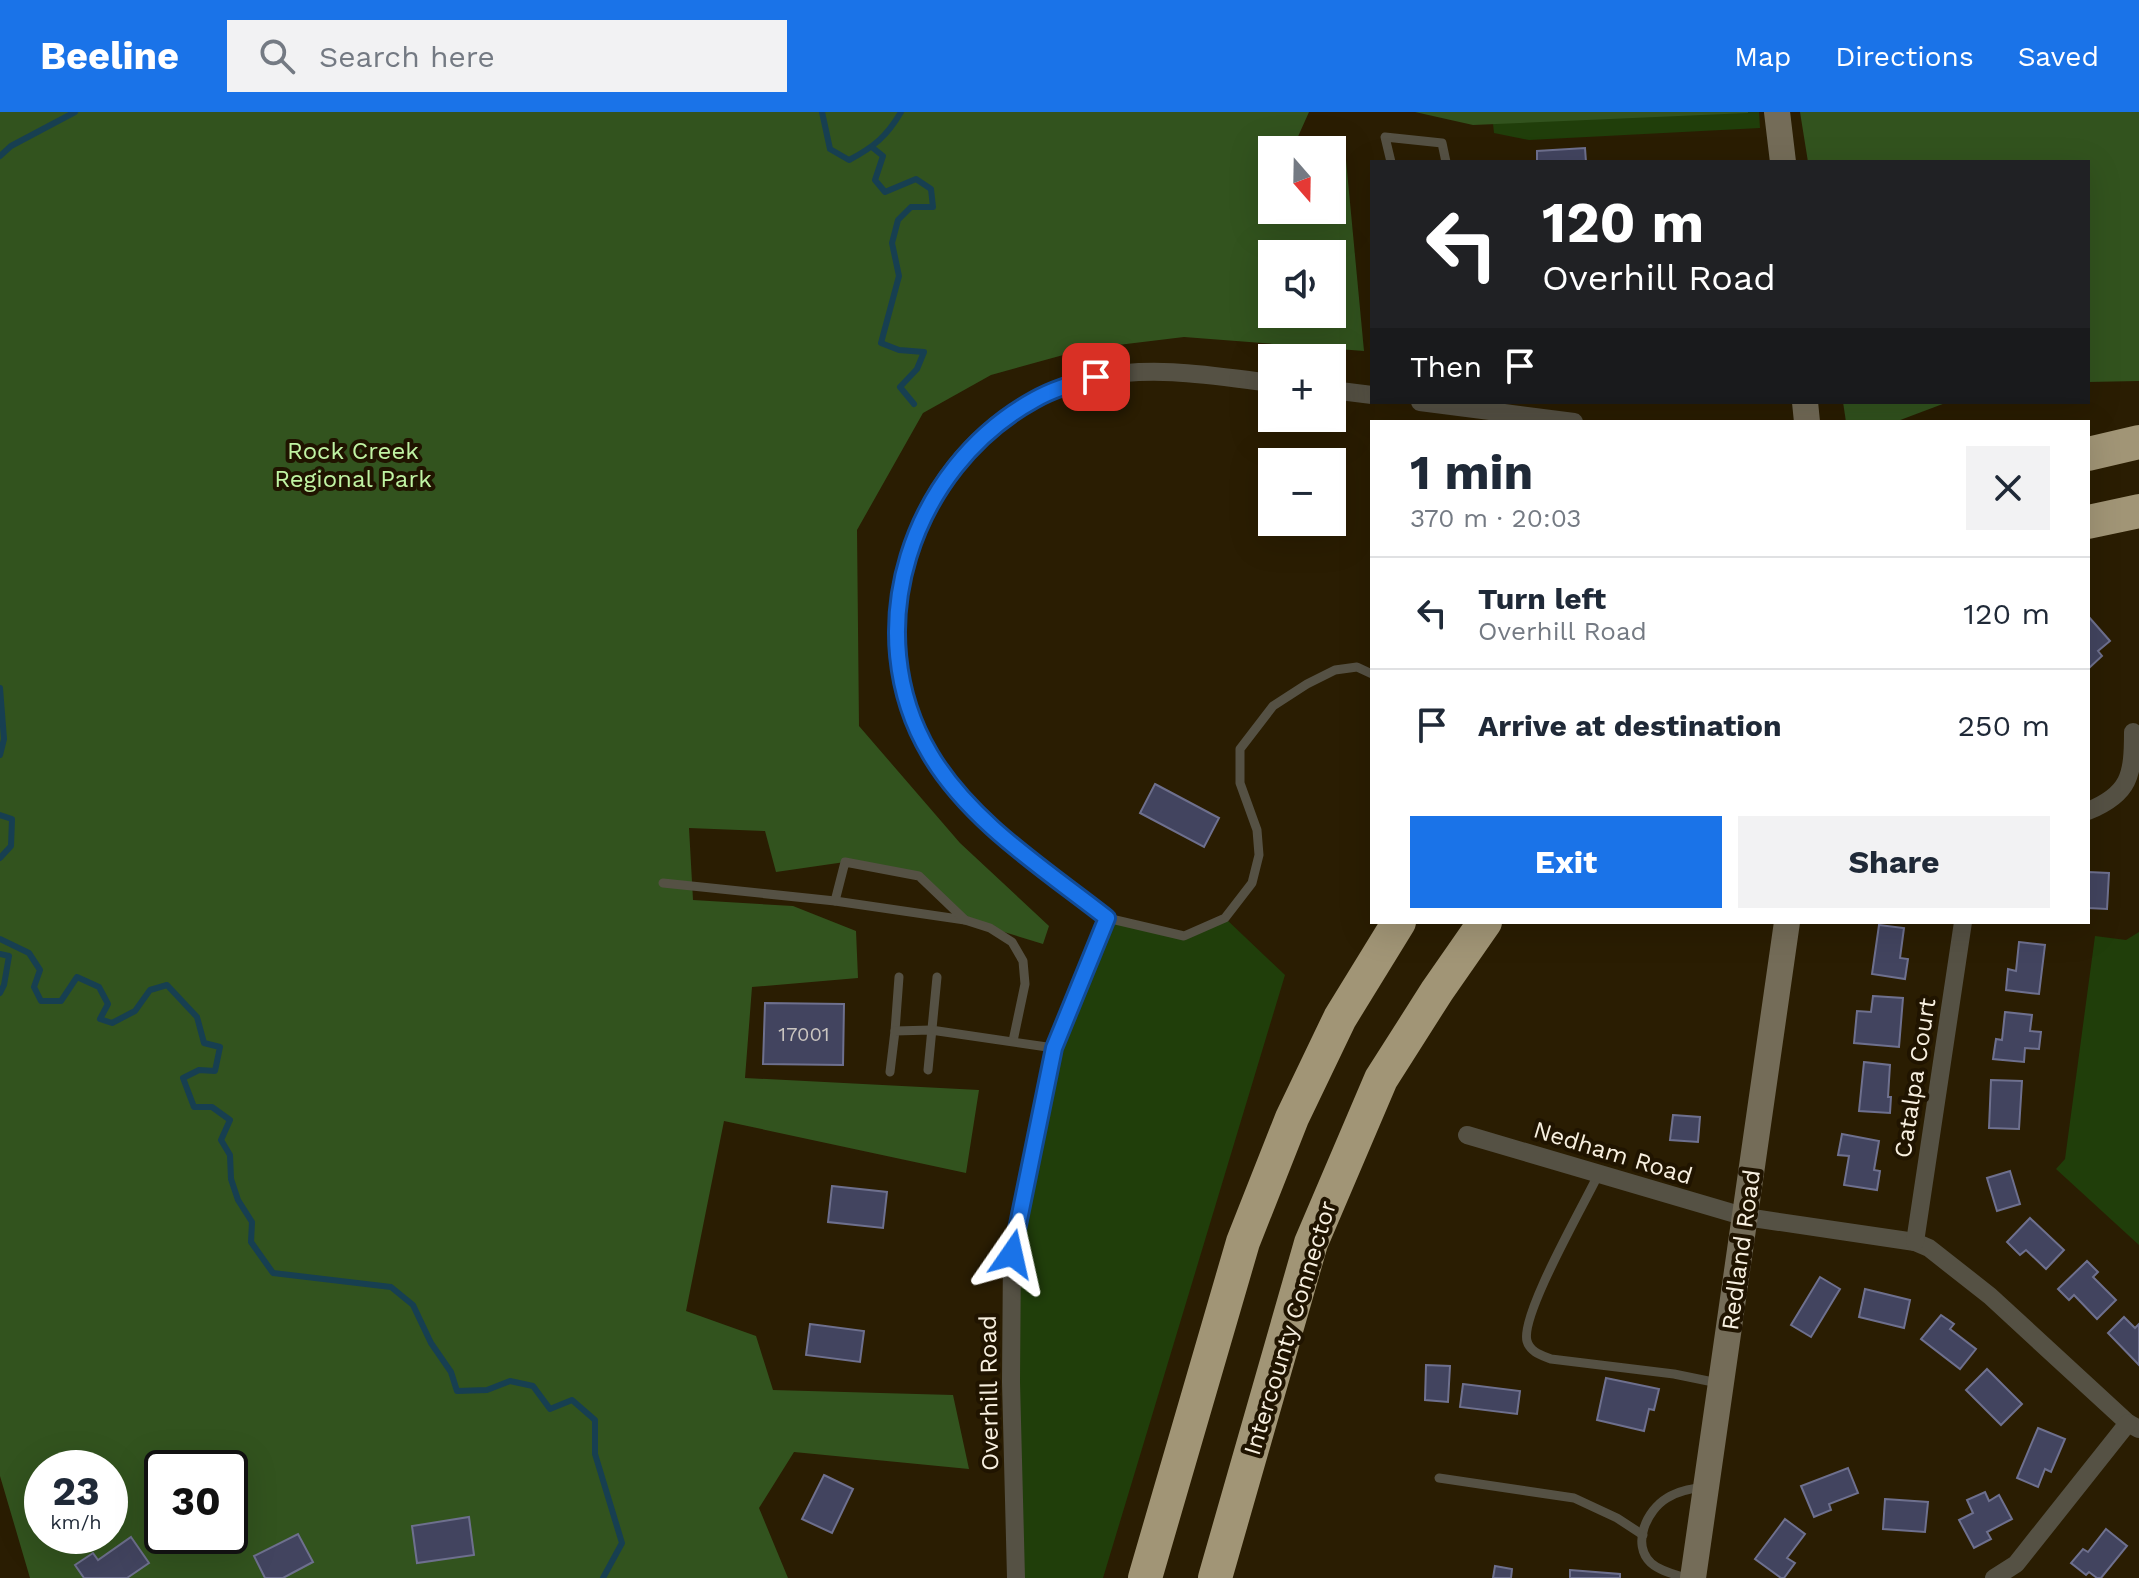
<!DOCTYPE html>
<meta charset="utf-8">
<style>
body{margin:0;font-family:"Work Sans",sans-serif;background:#f2f2f3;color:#1f2937;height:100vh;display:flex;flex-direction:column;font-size:30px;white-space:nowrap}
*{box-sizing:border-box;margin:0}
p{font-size:26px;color:#747a83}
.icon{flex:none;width:44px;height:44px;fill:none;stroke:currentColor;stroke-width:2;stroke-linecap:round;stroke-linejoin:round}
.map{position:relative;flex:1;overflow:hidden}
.side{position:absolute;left:1370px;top:308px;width:720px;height:504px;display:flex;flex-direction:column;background:#fff;border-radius:0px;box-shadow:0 8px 32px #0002}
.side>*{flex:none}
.guide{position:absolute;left:1370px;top:48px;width:720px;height:244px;border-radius:0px;box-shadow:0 8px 32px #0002;background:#202124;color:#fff;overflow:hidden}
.needle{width:52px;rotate:160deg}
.fabs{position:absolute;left:1258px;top:24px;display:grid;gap:16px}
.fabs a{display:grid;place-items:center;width:88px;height:88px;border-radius:0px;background:#fff;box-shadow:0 8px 32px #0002;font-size:40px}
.speed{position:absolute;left:24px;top:1338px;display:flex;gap:16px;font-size:40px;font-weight:700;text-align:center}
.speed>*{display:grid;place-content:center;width:104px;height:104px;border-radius:50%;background:#fff;box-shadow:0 8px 32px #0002;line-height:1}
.speed small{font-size:20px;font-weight:400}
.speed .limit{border:4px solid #111;border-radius:12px;background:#fff;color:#111}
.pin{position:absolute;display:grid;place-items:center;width:68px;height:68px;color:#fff;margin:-34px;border-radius:16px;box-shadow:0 4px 12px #0006}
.me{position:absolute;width:88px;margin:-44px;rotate:11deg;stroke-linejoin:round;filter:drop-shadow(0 0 6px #0008)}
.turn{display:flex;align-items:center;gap:28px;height:168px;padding:0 40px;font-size:36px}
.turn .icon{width:104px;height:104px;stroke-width:2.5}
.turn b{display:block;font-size:56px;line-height:68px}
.then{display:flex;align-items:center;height:76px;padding:0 40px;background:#0003;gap:16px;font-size:30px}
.round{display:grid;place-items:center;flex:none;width:84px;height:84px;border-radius:0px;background:#f2f2f3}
.head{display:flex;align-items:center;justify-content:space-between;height:136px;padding:0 40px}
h1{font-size:48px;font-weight:700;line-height:60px}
.button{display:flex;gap:16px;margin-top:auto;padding:16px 40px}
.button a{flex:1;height:92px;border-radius:0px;background:#1a73e8;color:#fff;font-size:32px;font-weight:700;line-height:92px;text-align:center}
.button a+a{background:#f2f2f3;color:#1f2937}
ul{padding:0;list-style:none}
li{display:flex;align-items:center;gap:24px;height:112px;padding:0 40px;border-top:2px solid #e0e1e3}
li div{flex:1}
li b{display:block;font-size:30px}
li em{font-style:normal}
header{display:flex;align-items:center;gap:48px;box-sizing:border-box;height:112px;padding:0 40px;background:#1a73e8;color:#fff}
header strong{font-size:38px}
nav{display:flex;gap:44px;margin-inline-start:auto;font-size:28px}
.search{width:560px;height:72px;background:#f2f2f3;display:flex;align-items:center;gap:20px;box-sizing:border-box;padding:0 28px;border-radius:0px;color:#747a83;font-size:30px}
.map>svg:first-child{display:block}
.green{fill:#203e0a}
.forest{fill:#32531e;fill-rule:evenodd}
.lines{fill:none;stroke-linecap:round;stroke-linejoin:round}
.stream{stroke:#173f51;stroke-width:6}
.building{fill:#42445f;stroke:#6e708e;stroke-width:2}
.lane{stroke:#555144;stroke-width:9}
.street{stroke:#555144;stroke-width:18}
.secondary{stroke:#746c58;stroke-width:26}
.highway{stroke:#a19576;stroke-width:34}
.route-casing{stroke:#114b97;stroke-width:20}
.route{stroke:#1a73e8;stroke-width:14}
.labels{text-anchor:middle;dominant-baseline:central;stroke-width:8;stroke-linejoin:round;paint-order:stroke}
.number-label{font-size:20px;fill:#cac5c0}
.park-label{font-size:24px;fill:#c0f4a3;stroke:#201400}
.street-label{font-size:24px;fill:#f8f0e0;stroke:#201400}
</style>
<header>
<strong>Beeline</strong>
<div class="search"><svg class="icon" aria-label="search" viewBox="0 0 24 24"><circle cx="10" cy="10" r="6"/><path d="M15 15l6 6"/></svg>Search here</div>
<nav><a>Map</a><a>Directions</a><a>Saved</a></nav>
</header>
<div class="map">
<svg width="2139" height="1466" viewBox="0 0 2139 1466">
<rect width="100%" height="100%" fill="#2a1d02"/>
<!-- green -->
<g class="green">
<polygon points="1484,0 1759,0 1760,16 1529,28 1494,21 1492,2"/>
<polygon points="1107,806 1184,824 1225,806 1285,863 1103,1466 1016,1466 1012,1142 1054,936"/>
<polygon points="2139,820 2139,1133 2056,1057 2065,1047 2095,824 2126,828"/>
</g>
<!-- forest -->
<g class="forest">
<path d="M0,0h1309l-17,38h-20v60h60v-51l14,1 18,191 -180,-14 -99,12 -94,26 -68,38 -66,117 2,196 101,117 89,83 -6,18 -78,-24 -47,-44 -73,-14 -69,10 -11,-41 -76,-3 4,72 100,6 63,25 2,47 -106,9 -7,91 234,12 -13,83 -242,-52 -38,190 70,25 17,54 180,5 16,74 -175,-17 -35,56 29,70h-758l-30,-102zM1272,142h60v60h-60zM42,1356h68v68h-68zM162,1356h68v68h-68z"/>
<polygon points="1415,0 1748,0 1748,1 1473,13"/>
<polygon points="1800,0 2139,0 2139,269 2088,270 2088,50 1808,50"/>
<polygon points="1843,290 1948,290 1895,310 1846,310"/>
</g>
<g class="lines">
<!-- stream -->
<g class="stream">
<path d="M822,0l8,37 19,11c25,-13 38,-24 52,-48"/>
<polyline points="873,36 883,44 875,68 885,80 916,67 931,77 933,95 911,95 898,108 892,131 899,164 881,231 899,238 924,240 917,257 900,275 914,292"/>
<polyline points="0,44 11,34 75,0"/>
<polyline points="0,576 4,627 0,643"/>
<polyline points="0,703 12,707 11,734 0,746"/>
<polyline points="0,827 29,841 40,858 34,875 41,889 61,889 77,865 99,875 108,892 100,907 112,911 135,899 150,878 167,873 197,905 204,931 220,935 215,959 199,958 183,966 194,995 212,995 230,1008 221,1028 230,1043 231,1067 238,1088 252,1110 251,1130 273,1161 391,1175 413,1193 431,1231 451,1260 457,1279 487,1278 510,1269 533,1274 550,1297 572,1288 595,1308 595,1342 622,1431 603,1466"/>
<polyline points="0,842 9,844 4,873 0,881"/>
</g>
</g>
<!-- building -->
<g class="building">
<polygon points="1585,36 1586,50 1537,50 1537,39"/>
<polygon points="2088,504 2110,529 2098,539 2102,544 2088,557"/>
<polygon points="1155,672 1219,706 1204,735 1140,701"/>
<polygon points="2088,760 2109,761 2107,797 2088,796"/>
<polygon points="1879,813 1904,816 1900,846 1908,847 1905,867 1872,862"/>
<polygon points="2019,830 2045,833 2039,882 2006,878 2008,857 2016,859"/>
<polygon points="1873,884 1903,886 1899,935 1854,931 1857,899 1871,900"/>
<polygon points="765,891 844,892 843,953 763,952"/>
<polygon points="2005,900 2032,903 2030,919 2041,920 2039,937 2025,936 2024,950 1993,947 1996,927 2002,928"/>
<polygon points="1864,950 1890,953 1888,985 1891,985 1890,1001 1859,999"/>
<polygon points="1991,968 2022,969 2019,1017 1989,1016"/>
<polygon points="1673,1003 1700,1005 1698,1030 1670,1028"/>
<polygon points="1842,1022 1879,1029 1874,1058 1880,1059 1877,1078 1844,1073 1849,1044 1838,1043"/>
<polygon points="2010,1059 2020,1092 1997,1099 1987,1066"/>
<polygon points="832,1074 887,1080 883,1116 828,1110"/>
<polygon points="2030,1106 2064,1138 2046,1157 2026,1138 2020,1143 2007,1130"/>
<polygon points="2087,1149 2098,1160 2093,1165 2116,1188 2097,1207 2074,1183 2069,1188 2058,1177"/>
<polygon points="1820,1165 1840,1177 1811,1225 1791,1213"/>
<polygon points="1865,1177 1910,1188 1904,1216 1859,1205"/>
<polygon points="1941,1203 1954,1212 1950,1217 1976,1237 1960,1257 1921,1227"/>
<polygon points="2124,1205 2135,1216 2139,1212 2139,1253 2108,1221"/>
<polygon points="810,1212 864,1219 860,1250 806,1243"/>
<polygon points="1426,1253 1450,1254 1448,1290 1425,1288"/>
<polygon points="1987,1257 2022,1292 2001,1313 1966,1278"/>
<polygon points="1606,1266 1659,1277 1654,1298 1649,1297 1644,1319 1597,1308"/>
<polygon points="1463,1272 1520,1279 1517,1302 1460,1295"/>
<polygon points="2038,1316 2065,1327 2051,1360 2045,1357 2038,1375 2017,1366"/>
<polygon points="1848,1356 1858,1381 1829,1392 1831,1398 1814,1405 1801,1374"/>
<polygon points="824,1363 853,1377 832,1421 802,1407"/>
<polygon points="1985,1380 1989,1389 1999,1383 2012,1407 1987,1420 1991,1427 1974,1436 1959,1408 1973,1401 1967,1388"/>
<polygon points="1885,1387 1928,1390 1925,1420 1883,1417"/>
<polygon points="469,1405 474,1443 417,1451 412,1414"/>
<polygon points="1785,1407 1805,1422 1787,1446 1795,1451 1784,1466 1781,1466 1755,1447"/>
<polygon points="2106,1417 2127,1434 2101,1466 2097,1466 2089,1460 2086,1463 2071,1451 2083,1437 2088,1440"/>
<polygon points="298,1422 313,1450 283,1466 265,1466 254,1444"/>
<polygon points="131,1425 149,1451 127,1466 84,1466 75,1453 93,1441 98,1448"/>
<polygon points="1495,1454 1512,1457 1511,1466 1493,1466"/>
<polygon points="1570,1458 1620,1462 1620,1466 1570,1466"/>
</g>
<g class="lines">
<!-- lane -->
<g class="lane">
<polyline points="1391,50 1385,25 1442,31 1446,50"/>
<polyline points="663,771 835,789 965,808 990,816 1012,830 1023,849 1025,872 1013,929"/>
<polyline points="835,789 845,750 919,764 965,808"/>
<polyline points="1107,806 1184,824 1225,806 1252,771 1259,743 1257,718 1240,671 1240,637 1273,594 1307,572 1335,558 1357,555 1372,562"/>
<polyline points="895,919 899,865"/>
<polyline points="928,958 937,865"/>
<polyline points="890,960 895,919 931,918 1054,936"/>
<path d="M1599,1061c-14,30 -79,142 -72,168 3,11 14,14 24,18l123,15 44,9"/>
<polyline points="1439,1366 1574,1386 1617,1406 1643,1423"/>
<path d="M1686,1466c-12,-4 -26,-7 -35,-15 -20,-19 -4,-53 16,-65 11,-7 24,-9 36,-11"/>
</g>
<!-- street -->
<g class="street">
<polyline points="1332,278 1372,283"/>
<polyline points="1420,290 1574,310"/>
<path d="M2088,699c42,-17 45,-36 45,-79"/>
<polyline points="1467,1023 1746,1105 1915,1130 1929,1136 1990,1184 2128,1311 2139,1317"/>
<polyline points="1915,1130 1963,810"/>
<path d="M1016,1466l-5,-196 1,-128 42,-206 53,-130c-62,-49 -136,-95 -177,-164 -85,-143 3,-343 167,-377 58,-12 118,-1 175,6"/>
<polyline points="1994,1466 2016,1452 2128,1311"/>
</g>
<!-- secondary -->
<g class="secondary">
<polyline points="1777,0 1783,50"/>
<polyline points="1805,290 1807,310"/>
<polyline points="1693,1466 1787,810"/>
</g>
<!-- highway -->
<g class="highway">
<polyline points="2088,342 2139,330"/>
<polyline points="2088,410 2139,399"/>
<polyline points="1145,1466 1243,1130 1292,1006 1340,906 1399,810"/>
<polyline points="1215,1466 1311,1131 1381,967 1437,879 1485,810"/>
</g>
</g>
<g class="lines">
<!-- route casing -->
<g class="route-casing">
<path id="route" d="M1012,1142l42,-206 53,-130c-61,-48 -137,-96 -177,-164 -73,-123 -19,-286 104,-354 19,-11 41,-17 62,-23"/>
</g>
<!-- route -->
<use href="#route" class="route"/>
</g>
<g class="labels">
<!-- number labels -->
<g class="number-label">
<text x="804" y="922">17001</text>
</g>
<!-- park labels -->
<g class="park-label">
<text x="353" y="339">Rock Creek<tspan x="353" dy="28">Regional Park</tspan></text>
</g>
<!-- street labels -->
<g class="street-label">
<text transform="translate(1915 966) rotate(-81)">Catalpa Court</text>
<text transform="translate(1613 1041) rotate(17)">Nedham Road</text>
<text transform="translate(1741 1138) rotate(-82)">Redland Road</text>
<text transform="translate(1290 1216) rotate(-73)">Intercounty Connector</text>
<text transform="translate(989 1281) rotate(-91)">Overhill Road</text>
</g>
</g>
</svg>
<div class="fabs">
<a><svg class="needle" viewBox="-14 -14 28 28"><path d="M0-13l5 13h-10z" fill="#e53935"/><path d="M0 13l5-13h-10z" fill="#747a83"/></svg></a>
<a><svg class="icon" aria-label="sound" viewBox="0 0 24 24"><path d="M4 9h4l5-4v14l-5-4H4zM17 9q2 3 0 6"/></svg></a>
<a>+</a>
<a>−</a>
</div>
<div class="speed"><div>23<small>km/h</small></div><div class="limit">30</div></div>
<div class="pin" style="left:1096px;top:265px;background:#d93025"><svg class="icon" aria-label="arrive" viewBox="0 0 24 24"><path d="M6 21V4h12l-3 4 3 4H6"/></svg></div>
<svg class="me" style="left:1012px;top:1142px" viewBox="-20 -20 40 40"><path d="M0-17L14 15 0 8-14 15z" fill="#1a73e8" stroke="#fff" stroke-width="4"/></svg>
<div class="guide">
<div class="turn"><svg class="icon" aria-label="left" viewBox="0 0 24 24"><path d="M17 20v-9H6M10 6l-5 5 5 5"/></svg><div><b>120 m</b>Overhill Road</div></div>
<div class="then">Then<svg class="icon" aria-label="arrive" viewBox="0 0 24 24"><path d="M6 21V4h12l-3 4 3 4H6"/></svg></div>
</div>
<section class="side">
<div class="head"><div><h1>1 min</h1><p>370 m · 20:03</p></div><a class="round"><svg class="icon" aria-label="close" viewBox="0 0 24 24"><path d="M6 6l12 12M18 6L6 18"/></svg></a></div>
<ul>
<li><svg class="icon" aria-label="left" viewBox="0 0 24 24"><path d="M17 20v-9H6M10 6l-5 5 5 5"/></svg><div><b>Turn left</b><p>Overhill Road</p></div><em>120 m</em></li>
<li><svg class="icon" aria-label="arrive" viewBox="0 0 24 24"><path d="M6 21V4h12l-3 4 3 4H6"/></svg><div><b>Arrive at destination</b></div><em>250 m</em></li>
</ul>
<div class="button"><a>Exit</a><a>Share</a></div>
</section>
</div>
